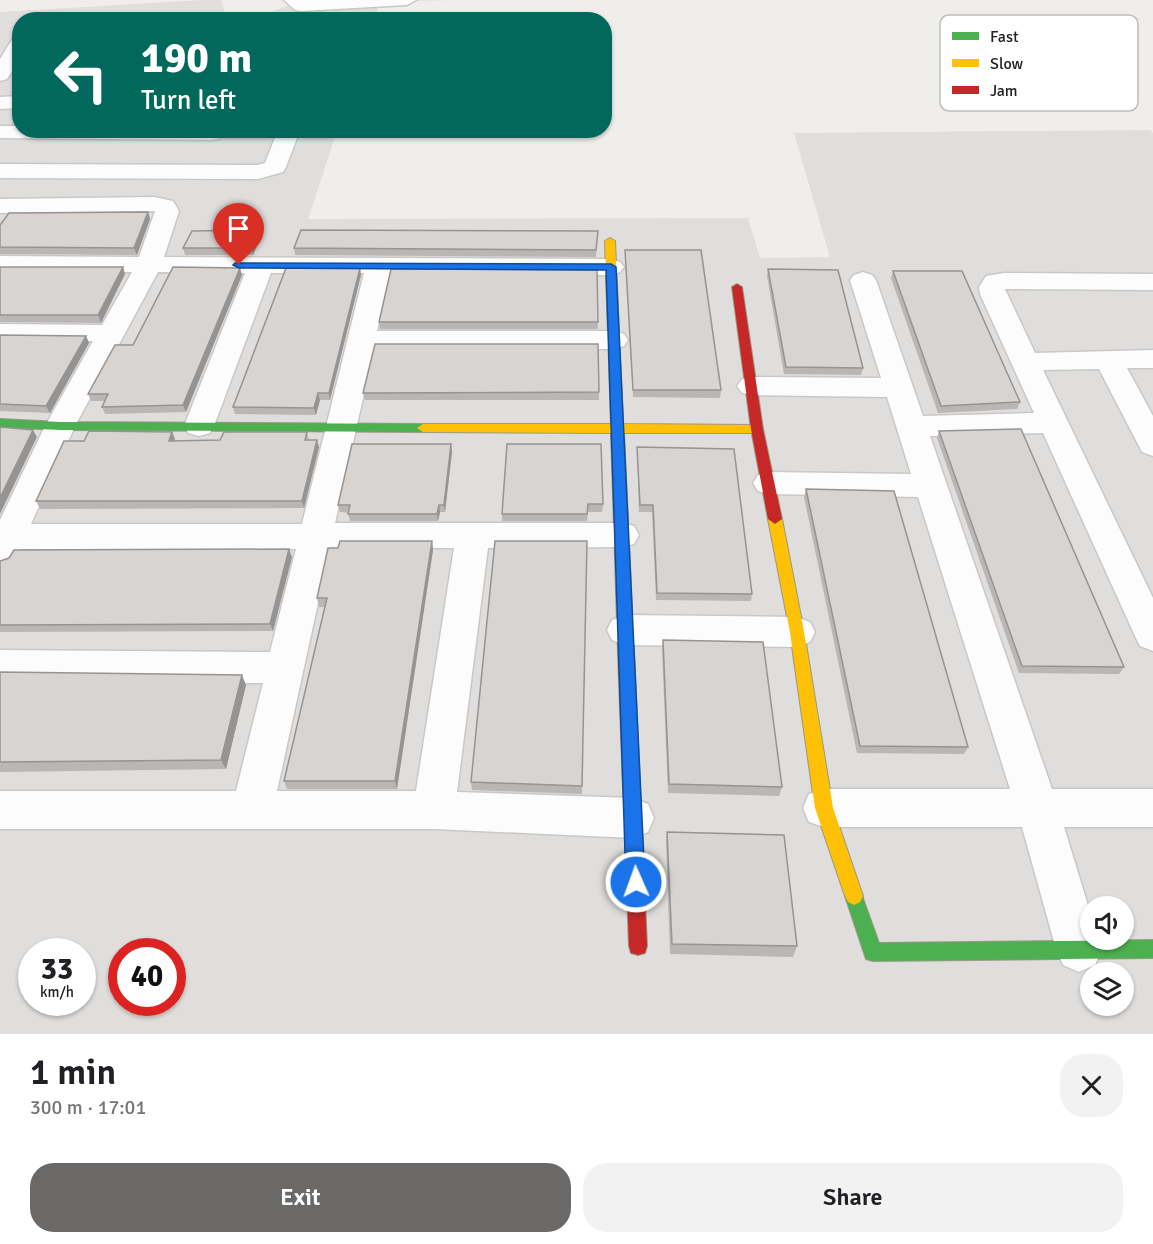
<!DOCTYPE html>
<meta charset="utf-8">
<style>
body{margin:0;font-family:Signika,sans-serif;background:#f2f2f2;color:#202124;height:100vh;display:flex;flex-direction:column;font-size:22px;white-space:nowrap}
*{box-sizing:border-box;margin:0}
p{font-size:20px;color:#757577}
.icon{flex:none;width:33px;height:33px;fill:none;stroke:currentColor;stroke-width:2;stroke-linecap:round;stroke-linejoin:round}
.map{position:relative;height:1034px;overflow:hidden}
.sheet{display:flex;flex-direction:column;background:#fff;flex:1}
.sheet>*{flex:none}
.guide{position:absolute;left:12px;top:12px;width:600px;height:126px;border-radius:24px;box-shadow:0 2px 4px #0004;background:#00695c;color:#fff;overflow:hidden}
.tools{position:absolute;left:1080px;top:896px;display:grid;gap:12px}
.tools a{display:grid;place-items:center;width:54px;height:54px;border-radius:50%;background:#fff;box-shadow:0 2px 4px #0004;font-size:30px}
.speed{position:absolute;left:18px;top:938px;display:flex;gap:12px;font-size:30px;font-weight:700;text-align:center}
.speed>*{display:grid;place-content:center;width:78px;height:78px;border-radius:50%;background:#fff;box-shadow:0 2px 4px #0004;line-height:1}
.speed small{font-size:15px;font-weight:400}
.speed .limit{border:9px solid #d22;background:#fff;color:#111}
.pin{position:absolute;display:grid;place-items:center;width:51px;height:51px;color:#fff;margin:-62px -26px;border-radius:50% 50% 50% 0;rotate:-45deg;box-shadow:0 0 6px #0007}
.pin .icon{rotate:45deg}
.me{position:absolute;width:66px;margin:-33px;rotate:358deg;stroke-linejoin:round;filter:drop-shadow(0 0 4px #0008)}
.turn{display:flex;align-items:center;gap:21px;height:126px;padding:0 30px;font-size:27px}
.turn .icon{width:78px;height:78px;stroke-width:2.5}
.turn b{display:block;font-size:42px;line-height:51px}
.round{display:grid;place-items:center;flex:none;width:63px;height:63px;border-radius:24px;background:#f2f2f2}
.head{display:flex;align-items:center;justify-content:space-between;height:102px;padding:0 30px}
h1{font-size:36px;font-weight:600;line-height:45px}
.primary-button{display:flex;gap:12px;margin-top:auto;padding:12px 30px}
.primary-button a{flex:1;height:69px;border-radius:24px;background:#6a6968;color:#fff;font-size:24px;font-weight:600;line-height:69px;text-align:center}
.primary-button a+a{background:#f2f2f2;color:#202124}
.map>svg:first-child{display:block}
.residential{fill:#dfdedc;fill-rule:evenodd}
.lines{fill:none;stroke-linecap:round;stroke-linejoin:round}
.street-casing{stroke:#c9c8c7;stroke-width:3}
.fast-casing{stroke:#999a82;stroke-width:2}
.slow-casing{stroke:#999a82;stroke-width:2}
.jam-casing{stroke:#999a82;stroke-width:2}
.street{fill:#fdfcfc;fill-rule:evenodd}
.fast{fill:#4caf50;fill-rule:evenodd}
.slow{fill:#ffc107;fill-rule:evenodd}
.jam{fill:#c62828;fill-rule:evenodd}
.wall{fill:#b9b6b5}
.shaded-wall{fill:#969493}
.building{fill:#d7d4d2;stroke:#969493;stroke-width:1.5}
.route{fill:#1a73e8;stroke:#114b97;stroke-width:1.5}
.key{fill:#fff;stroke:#bdbdbd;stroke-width:1.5}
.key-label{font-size:16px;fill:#222}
</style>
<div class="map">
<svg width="1153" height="1034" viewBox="0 0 1153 1034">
<rect width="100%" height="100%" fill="#f0eeeb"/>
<!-- residential -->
<path class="residential" d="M202,0h19l4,13 32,4 47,-17h148l-72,2 -6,18h-354v110l317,1 -29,88 440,-1 12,40 70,-1 -36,-124 356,-3 3,3v901h-1153v-1022zM1090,906h34v33h-34zM32,951h50v51h-50zM122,951h50v51h-50zM1090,972h34v33h-34z"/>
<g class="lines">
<!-- street casing -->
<g class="street-casing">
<g id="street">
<polygon points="284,0 416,0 407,5 301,11 295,10"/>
<polygon points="20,36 20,59 7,79 0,81 0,59 13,38"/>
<polygon points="20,96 20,108 0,109 0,97"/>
<polygon points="0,126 20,126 20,130 219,130 222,134 219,139 211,140 0,138"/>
<polygon points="278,130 300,130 286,167 283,172 258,179 0,178 0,164 257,165 265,163"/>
<path d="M154,197l19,4 6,10 -15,46 447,2 9,3 4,5 -4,5 -9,3 -221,-1 -13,57h237l10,3 4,6 -4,6 -10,3h-240l-39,174h287l12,3 5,9 -5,9 -12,3 -134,1 -31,244 176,6 15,6 6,14 -6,14 -15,6 -199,-9h-434v-38h236l27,-108 -263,-1v-32l270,2 26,-103h-276l-7,14 -13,4v-47l45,-94 48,-85 -93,-1v-16l102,1 30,-53h-132v-16l139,1 16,-46 -155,2v-14zM158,272l87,1 -61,153 4,7 11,3 11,-3 4,-7 57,-153h93l-62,251h-271l44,-98zM330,548h124l-38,243h-139z"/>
<polygon points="863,272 872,275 876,280 923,416 1034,413 980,294 979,287 986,276 1004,273 1153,274 1153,290 1005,289 1035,353 1153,350 1153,368 1127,368 1153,416 1153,456 1142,452 1099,369 1043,370 1153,598 1153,651 1140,646 1135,636 1043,433 930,436 1052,789 1153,789 1153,827 1064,827 1090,912 1090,939 1099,939 1102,949 1095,965 1079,972 1063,965 1056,949 1022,827 824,827 809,822 803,808 809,794 824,789 1010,789 918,497 769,494 758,491 753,483 758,475 769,472 911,474 887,397 752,395 742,393 737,386 742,379 752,377 881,378 850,280 854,275"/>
<polygon points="625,615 797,617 810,622 815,632 810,642 797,647 625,645 612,640 607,630 612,620"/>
</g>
</g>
<!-- fast casing -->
<g class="fast-casing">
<g id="fast">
<polygon points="0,419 60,422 423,424 429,428 423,432 60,430 0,427"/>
<polygon points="854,887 860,890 879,943 1153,940 1153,958 873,961 866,959 845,896 848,890"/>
</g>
</g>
<!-- slow casing -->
<g class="slow-casing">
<g id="slow">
<polygon points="610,238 615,241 623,424 757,425 763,429 757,433 624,433 634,653 631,657 626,659 621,657 618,653 611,433 423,432 417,428 423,424 611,424 605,241"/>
<polygon points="775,514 782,519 804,632 833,808 863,896 860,902 854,905 848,902 845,896 815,808 790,632 768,519"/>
</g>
</g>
<!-- jam casing -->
<g class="jam-casing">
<g id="jam">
<polygon points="737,284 742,287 763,429 782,519 775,524 768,519 751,429 732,287"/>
<polygon points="626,647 631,649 634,653 647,946 645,953 638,955 631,953 629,946 618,653 621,649"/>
</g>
</g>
<!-- street -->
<use href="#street" class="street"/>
<!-- fast -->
<use href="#fast" class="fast"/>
<!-- slow -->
<use href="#slow" class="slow"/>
<!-- jam -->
<use href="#jam" class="jam"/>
</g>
<!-- wall -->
<g class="wall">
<polygon points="148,212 150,219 137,255 0,254 0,225"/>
<polygon points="598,231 596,257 295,255 294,248"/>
<polygon points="261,237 253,255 185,255 183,248"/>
<polygon points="625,250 721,390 720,398 633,397"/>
<polygon points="0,267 123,267 125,274 101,323 0,322"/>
<polygon points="360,268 361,275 330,400 320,400 316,415 235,414 233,407"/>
<polygon points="768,269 863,368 861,375 784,374 767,276"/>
<polygon points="597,270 598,329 380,329 379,322"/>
<polygon points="893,271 1020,402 1017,409 938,413 891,278"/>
<polygon points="242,275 186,412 105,414 102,407 105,401 91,401 88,394 133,345"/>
<polygon points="0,335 86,336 89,343 50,413 0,411"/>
<polygon points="598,344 599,400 365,400 363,393"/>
<polygon points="939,431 1124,667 1119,674 1019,673 937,438"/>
<polygon points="172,432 175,439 174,441 220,440 307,432 309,440 319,447 304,508 40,509 36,501 84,441"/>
<polygon points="451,444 452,452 445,512 440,512 438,521 350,521 348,513 340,512 338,505"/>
<polygon points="507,444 603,504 602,512 588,512 587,521 502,521 502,514"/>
<polygon points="637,447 752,594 751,601 656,600 652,512 639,512"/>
<polygon points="806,489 968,747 964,754 857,753 804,497"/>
<polygon points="432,541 433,550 397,789 287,789 284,781 325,607 319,607 317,598 338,548"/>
<polygon points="587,541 582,794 472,790 471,782"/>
<polygon points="292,557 273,631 0,632 0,561"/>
<polygon points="663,640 782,787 779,796 668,793 662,650"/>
<polygon points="0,672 246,685 226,769 0,772"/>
<polygon points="667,832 797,946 793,957 670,954 666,844"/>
</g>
<!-- shaded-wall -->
<g class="shaded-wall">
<polygon points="148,212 150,219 137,255 134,248"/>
<polygon points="259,230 261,237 253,255 251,248"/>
<polygon points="123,267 125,274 101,323 98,315"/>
<polygon points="240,268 242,275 186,412 183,405"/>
<polygon points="360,268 361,275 330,400 329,393"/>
<polygon points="86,336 89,343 50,413 46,406"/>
<polygon points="318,393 320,400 316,415 314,408"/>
<polygon points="33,430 37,437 0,514 0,498"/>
<polygon points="172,432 175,439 171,448 169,441"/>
<polygon points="317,440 319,447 304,508 302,501"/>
<polygon points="451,444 452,452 445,512 444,505"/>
<polygon points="439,505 440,512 438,521 437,514"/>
<polygon points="432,541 433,550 397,789 395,781"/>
<polygon points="289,549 292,557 273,631 270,624"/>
<polygon points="242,675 246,685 226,769 221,760"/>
</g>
<!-- building -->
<g class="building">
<polygon points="148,212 134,248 0,247 0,225 9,213"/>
<polygon points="259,230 251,248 183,248 192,231"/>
<polygon points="301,230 598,231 596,250 294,248"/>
<polygon points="625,250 701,250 721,390 633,390"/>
<polygon points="0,267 123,267 98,315 0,315"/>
<polygon points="173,267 240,268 183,405 102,407 108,394 88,394 115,345 133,345"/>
<polygon points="286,268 360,268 329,393 318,393 314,408 233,407"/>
<polygon points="391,269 597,270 598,322 379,322"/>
<polygon points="768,269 838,270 863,368 786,367"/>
<polygon points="893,271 962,271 1020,402 941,406"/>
<polygon points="0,335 86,336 46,406 0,404"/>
<polygon points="375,344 598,344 599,392 363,393"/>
<polygon points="0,427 33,430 0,498"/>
<polygon points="1021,429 1124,667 1022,666 939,431"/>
<polygon points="89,431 172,432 169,441 220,440 224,432 307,432 305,440 317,440 302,501 36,501 64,441 84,441"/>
<polygon points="352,444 451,444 444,505 439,505 437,514 348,514 350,505 338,505"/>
<polygon points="507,444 601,444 603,504 588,504 587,514 502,514"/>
<polygon points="637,447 734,449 752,594 657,593 653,505 640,505"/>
<polygon points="806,489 894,491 968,747 860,746"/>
<polygon points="340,541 432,541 395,781 284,781 327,598 317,598 328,548 338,548"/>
<polygon points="495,541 587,541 582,786 471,782"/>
<polygon points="289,549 270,624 0,625 0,561 9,558 14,550"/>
<polygon points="663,640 763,642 782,787 669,784"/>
<polygon points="0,672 242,675 221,760 0,762"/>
<polygon points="667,832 784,835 797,946 672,944"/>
</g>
<!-- route -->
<polygon class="route" points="235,263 611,264 616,267 645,882 642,888 636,891 629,888 626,882 606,270 239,268 233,265"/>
<!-- legend -->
<rect x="940" y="15" width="198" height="96" rx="9" class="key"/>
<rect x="952" y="32" width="27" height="8" fill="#4caf50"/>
<rect x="952" y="59" width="27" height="8" fill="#ffc107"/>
<rect x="952" y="86" width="27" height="8" fill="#c62828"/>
<g class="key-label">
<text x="990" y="42">Fast</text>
<text x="990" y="69">Slow</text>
<text x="990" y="96">Jam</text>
</g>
</svg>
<div class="tools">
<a><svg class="icon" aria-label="sound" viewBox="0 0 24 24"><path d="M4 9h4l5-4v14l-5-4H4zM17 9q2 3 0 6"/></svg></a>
<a><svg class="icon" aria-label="layers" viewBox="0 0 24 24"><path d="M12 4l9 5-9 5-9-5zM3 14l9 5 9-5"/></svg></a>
</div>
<div class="speed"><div>33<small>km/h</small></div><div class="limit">40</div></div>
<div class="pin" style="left:239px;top:265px;background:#d93025"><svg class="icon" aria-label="arrive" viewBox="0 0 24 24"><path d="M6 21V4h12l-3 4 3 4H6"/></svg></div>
<svg class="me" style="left:636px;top:882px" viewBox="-20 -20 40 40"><circle r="17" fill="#1a73e8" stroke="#fff" stroke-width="3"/><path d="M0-11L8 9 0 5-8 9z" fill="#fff"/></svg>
<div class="guide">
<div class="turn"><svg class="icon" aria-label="left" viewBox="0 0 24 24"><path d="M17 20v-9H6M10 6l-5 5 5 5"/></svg><div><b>190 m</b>Turn left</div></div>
</div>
</div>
<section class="sheet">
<div class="head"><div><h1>1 min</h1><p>300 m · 17:01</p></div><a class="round"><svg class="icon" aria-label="close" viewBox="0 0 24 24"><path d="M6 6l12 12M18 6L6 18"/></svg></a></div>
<div class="primary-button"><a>Exit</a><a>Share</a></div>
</section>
